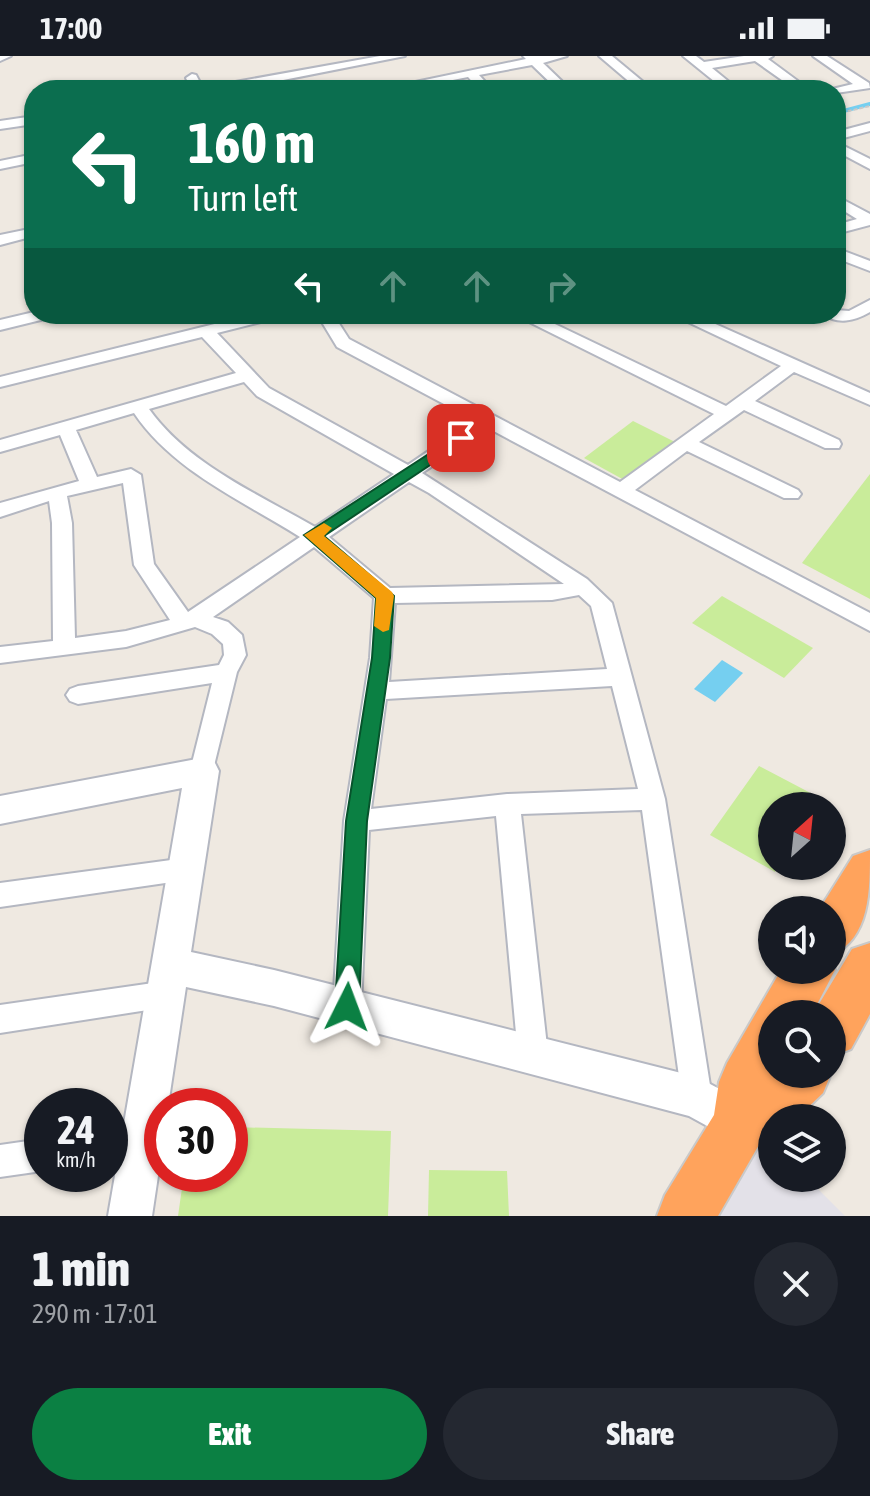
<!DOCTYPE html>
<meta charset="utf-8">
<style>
body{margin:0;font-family:"Asap Condensed",sans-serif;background:#242831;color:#f1f3f6;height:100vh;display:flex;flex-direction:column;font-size:30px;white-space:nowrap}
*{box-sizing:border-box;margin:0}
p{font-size:26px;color:#9ea1a6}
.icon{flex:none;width:44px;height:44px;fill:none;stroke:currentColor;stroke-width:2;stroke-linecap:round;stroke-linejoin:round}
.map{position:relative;height:1160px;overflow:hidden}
.drawer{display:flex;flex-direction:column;background:#171b24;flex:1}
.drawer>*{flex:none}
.banner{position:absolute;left:24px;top:24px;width:822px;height:244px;border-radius:32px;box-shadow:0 2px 6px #0004;background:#0b6e4f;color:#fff;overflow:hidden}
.needle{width:52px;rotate:27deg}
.fabs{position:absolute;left:758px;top:736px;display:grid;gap:16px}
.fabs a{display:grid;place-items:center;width:88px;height:88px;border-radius:50%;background:#171b24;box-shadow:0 2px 6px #0004;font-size:40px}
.speed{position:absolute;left:24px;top:1032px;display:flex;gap:16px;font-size:40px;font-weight:700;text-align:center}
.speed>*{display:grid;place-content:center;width:104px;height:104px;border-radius:50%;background:#171b24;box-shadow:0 2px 6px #0004;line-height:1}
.speed small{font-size:20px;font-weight:400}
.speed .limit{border:12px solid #d22;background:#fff;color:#111}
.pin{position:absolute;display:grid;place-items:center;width:68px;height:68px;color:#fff;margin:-34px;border-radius:16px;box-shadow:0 4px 12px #0006}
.me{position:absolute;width:88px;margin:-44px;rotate:3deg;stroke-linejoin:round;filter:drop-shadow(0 0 6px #0008)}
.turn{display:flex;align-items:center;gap:28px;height:168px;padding:0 32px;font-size:36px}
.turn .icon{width:104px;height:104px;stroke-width:2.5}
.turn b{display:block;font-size:56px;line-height:68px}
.lanes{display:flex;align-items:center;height:76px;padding:0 32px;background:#0003;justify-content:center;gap:40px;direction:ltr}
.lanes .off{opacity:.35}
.round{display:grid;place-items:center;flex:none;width:84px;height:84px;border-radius:42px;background:#242831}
.summary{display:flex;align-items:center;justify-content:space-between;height:136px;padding:0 32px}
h1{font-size:48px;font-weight:800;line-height:60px}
.primary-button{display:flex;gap:16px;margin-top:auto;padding:16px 32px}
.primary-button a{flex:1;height:92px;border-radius:48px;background:#0b8043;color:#fff;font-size:32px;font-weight:800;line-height:92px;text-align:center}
.primary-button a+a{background:#242831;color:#f1f3f6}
.status{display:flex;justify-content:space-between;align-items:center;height:56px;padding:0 40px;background:#171b24;direction:ltr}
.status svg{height:22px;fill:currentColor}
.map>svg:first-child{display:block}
.industrial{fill:#e3e1e8}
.pitch{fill:#c9ec9a}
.water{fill:#75cff0}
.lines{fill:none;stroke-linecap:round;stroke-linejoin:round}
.stream{stroke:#75cff0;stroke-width:4}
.street-casing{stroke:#b4b7c1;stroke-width:4}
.secondary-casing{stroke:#b4b7c1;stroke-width:4}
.highway-casing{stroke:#c9c9c9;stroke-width:4}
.path{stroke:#c9c9c9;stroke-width:2;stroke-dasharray:4 2;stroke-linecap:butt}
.street{fill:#fff;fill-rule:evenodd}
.secondary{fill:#fff;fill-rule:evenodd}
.highway{fill:#ffa35c;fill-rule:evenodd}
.route{fill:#0b8043;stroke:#07532c;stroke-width:2}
.slow{fill:#f59e0b}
</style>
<div class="status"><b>17:00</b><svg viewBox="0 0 49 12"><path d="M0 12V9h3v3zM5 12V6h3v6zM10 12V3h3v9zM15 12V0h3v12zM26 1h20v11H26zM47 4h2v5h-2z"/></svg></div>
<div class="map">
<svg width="870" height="1160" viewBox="0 0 870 1160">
<rect width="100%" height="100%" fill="#efe9e1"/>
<!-- industrial -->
<polygon class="industrial" points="760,1076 772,1088 772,1122 807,1122 845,1160 710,1160"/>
<!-- pitch -->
<g class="pitch">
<polygon points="633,365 675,386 626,425 584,402"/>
<polygon points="870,418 870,543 802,507"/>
<polygon points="722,540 813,592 784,622 692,567"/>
<polygon points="759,710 822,743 817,750 772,750 772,810 779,810 775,816 710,779"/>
<polygon points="230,1071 391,1075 388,1160 178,1160 184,1118 230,1118"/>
<polygon points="429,1114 507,1115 509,1160 428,1160"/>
</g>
<!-- water -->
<polygon class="water" points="722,604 743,617 715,646 694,633"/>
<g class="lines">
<!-- stream -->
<g class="stream">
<polyline points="540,16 557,34"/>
<polyline points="836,57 870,48"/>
</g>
<!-- street casing -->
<g class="street-casing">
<g id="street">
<polygon points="0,0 11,0 0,5"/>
<polygon points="380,0 405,0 233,34 207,34 213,30"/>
<polygon points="523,0 567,0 543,7 571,34 558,34 532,9 479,19 493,34 480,34 468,21 402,34 377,34 526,3"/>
<polygon points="599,0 612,0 653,34 639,34"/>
<polygon points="683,0 696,0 704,6 744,0 773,0 768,3 810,34 796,34 755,5 712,12 739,34 725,34"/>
<polygon points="813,0 827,0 869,27 870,32 836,37 836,34 828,34 853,28"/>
<polygon points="192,18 196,19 204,34 192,34 186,22"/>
<polygon points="34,60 34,68 0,73 0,65"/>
<polygon points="870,67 870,75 836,84 836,76"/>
<polygon points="836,86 870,103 870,113 836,95"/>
<polygon points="34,98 34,106 0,113 0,105"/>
<polygon points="836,140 870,158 870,169 836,178 836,169 857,163 836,150"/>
<polygon points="34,172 34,180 0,189 0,179"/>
<polygon points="836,192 870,205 870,215 836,202"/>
<path d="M870,244v12c-15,9 -33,13 -47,2h13v-4l13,1z"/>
<polygon points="34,256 55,258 53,261 0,274 0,264"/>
<path d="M255,258h28l-2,3 -64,16 52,55 139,77 66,-45 -137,-73 -20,-33h16l16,25 271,143 94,-68 -201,-100h21l192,92 55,-40 -110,-52h22l177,79v12l-76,-33 -39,29 84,39 2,4 -2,4h-14l-81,-38 -45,32 99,48 3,4 -3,4h-14l-97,-47 -52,39 235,123v18l-382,-203 -66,45 165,106 25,24 53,196 47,299 -4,11 -11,4 -11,-4 -4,-11 -40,-288 -121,4 27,241 -5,10 -10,4 -10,-4 -5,-10 -22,-239 -127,14 -8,177 -4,10 -10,4 -10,-4 -4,-10 11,-186 26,-163 4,-60 -60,-51 -101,70 15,5 14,13 4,20 -9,17 -26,106 -9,3 -9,-3 -3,-7 22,-88 -134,21 -8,-3 -4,-6 4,-6 8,-3 141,-21 5,-10 -1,-11 -11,-10 -17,-7 -69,20 -126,16v-16l53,-6 -1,-118 -3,-22 -49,16v-14l79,-22 -19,-46 -60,17v-12l236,-67 -34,-36 -202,50v-10zM244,326l13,14 137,78 -79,53c-57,-33 -127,-63 -166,-118zM134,357c39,58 109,88 166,124l-112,75 -34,-48 -13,-89 -10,-6 -34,8 -21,-47zM409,426l20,11 135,91 -174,4 -61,-51zM123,427l11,82 36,55 -44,11 -51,7 -3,-115 -5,-27zM579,539l12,11 16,63 -218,13 6,-79 157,-3zM612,630l26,103 -131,5 -136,15 15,-110z"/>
<polygon points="186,802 195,805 199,813 195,821 186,824 0,851 0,827"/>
<polygon points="167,925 177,929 181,938 177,947 167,951 0,977 0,949"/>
<polygon points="143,1068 154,1072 158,1083 154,1094 110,1103 110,1073"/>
<polygon points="42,1083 42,1115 0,1121 0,1089"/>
</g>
</g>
<!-- secondary casing -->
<g class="secondary-casing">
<polygon id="secondary" points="202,702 214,705 219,715 191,896 274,914 697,1021 755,1052 761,1067 755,1082 740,1088 689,1060 274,950 186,931 168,1050 162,1050 162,1093 152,1160 108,1160 182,732 0,768 0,740"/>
</g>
<!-- highway casing -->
<g class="highway-casing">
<g id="highway">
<path d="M870,794c0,41 0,88 -38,105v-45h-13l34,-54z"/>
<polygon points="870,887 870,958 851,993 832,1000 832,958 813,958 852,893"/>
<polygon points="832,906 835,914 812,958 772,958 772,1018 831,1018 823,1037 797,1062 772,1062 772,1079 760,1087 718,1160 657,1160 665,1139 714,1059 719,1026 727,1007 781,914 832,914"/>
</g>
</g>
<!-- path -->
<polyline class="path" points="836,58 870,50"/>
<!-- street -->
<use href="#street" class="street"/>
<!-- secondary -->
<use href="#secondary" class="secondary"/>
<!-- highway -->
<use href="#highway" class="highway"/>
</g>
<!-- route -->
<polygon class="route" points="461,377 466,378 466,385 324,480 394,540 390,602 367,765 359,951 356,959 347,962 339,959 335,951 346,765 372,602 376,542 304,479"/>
<!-- slow -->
<polygon class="slow" points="324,467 332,472 324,480 392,536 394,540 389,574 383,576 374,570 376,542 304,479"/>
</svg>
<div class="fabs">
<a><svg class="needle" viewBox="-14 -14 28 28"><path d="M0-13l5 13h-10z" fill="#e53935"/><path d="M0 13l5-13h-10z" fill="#9ea1a6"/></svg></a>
<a><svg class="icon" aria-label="sound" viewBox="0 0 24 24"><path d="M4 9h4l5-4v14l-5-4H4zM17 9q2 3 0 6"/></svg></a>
<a><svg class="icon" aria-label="search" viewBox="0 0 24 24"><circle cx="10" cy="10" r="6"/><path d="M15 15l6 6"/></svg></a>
<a><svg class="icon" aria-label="layers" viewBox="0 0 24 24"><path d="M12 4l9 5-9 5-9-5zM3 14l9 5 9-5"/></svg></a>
</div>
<div class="speed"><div>24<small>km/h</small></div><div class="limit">30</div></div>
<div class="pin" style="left:461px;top:382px;background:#d93025"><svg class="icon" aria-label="arrive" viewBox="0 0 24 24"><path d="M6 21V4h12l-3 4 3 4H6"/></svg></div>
<svg class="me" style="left:347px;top:951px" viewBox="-20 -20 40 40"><path d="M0-17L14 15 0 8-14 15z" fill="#0b8043" stroke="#fff" stroke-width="4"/></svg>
<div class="banner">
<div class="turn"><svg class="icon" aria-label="left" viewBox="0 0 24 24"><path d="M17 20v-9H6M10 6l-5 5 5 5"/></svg><div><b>160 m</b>Turn left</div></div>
<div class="lanes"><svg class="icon" aria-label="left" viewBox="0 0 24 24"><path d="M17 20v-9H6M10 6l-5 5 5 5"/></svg><svg class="icon off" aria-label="ahead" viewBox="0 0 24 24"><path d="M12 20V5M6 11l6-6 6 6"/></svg><svg class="icon off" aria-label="ahead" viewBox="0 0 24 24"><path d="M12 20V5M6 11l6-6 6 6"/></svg><svg class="icon off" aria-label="right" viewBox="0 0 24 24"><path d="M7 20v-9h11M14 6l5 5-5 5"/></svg></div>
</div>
</div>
<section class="drawer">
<div class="summary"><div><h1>1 min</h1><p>290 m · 17:01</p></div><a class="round"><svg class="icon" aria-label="close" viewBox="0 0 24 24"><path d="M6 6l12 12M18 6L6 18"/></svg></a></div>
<div class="primary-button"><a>Exit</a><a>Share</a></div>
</section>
